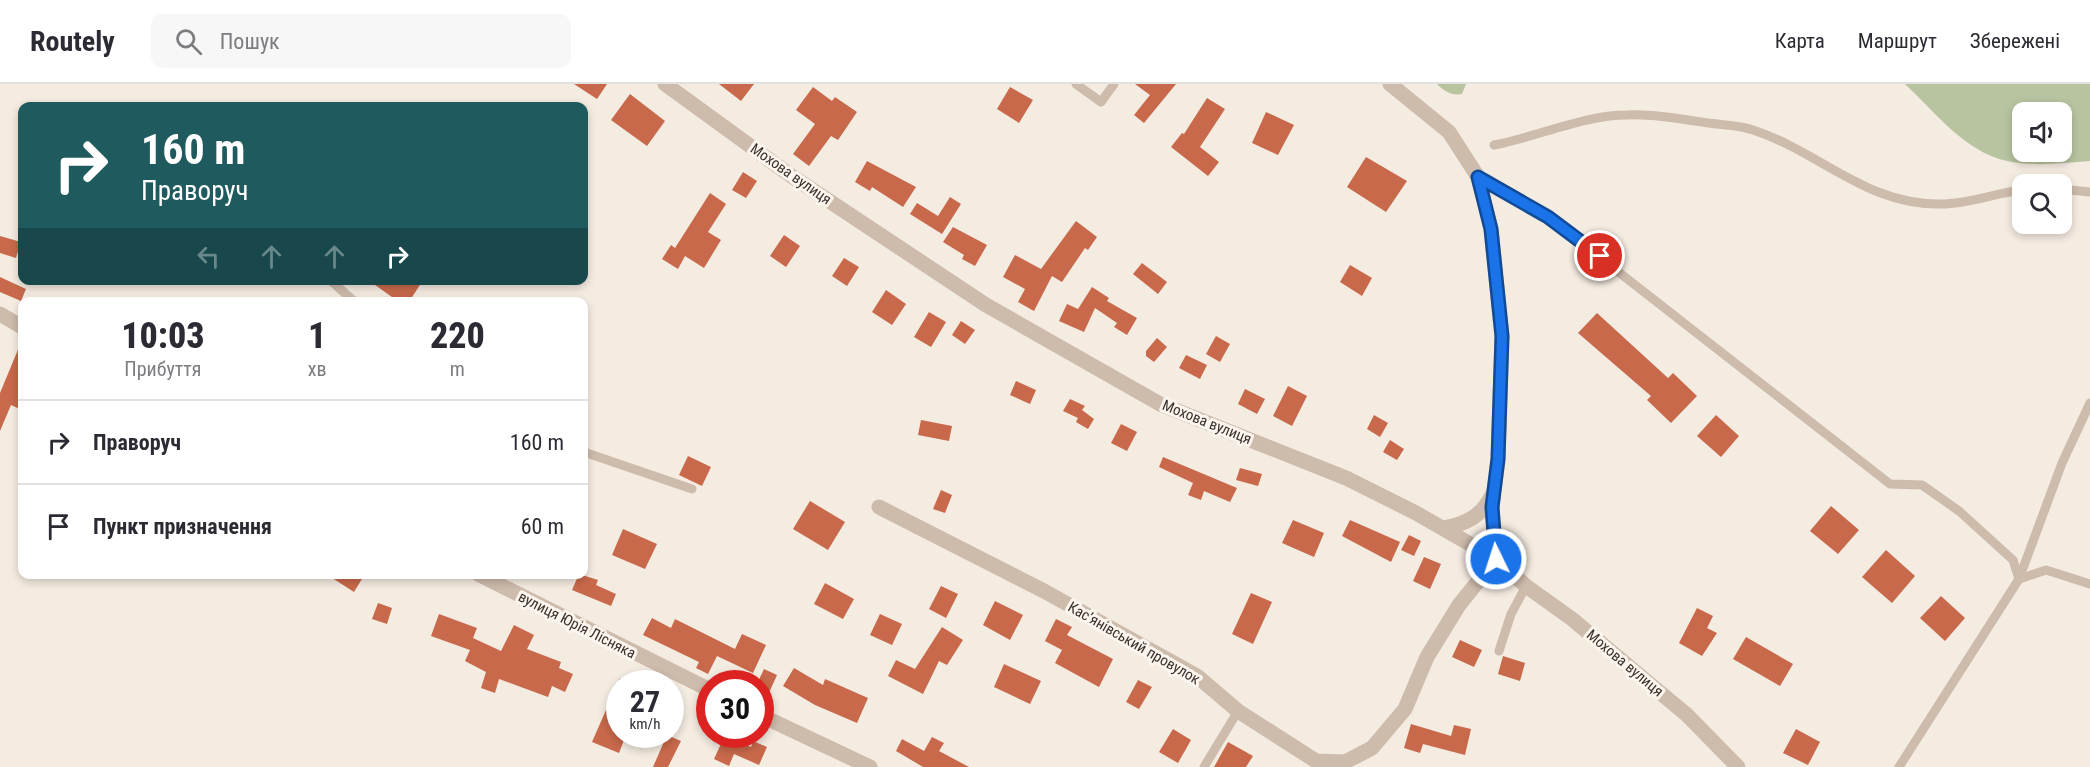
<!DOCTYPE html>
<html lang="uk">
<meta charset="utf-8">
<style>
body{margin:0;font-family:"Roboto Condensed",sans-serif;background:#f7f7f7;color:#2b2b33;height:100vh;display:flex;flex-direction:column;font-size:22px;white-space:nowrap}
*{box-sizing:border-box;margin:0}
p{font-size:20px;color:#7c7c81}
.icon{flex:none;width:33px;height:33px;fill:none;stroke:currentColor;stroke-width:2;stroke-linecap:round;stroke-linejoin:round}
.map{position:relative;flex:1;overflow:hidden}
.side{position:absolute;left:18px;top:213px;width:570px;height:282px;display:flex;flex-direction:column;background:#fff;border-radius:12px;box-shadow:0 3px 9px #0003}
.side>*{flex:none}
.top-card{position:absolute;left:18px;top:18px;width:570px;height:183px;border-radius:12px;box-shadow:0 3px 9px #0003;background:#1f5a5e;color:#fff;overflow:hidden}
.controls{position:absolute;left:2012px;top:18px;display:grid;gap:12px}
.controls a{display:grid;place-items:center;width:60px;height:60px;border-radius:12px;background:#fff;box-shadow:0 3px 9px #0003;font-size:30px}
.speed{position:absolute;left:606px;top:586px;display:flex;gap:12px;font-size:30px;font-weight:700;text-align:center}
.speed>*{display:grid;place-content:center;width:78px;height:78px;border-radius:50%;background:#fff;box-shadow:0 3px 9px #0003;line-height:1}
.speed small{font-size:15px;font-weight:400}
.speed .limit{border:9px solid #d22;background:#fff;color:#111}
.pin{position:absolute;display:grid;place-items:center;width:51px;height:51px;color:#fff;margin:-26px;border:3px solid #fff;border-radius:50%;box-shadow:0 2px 6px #0007}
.me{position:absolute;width:66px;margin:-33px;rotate:356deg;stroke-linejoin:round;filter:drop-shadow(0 0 4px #0008)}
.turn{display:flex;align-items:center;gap:21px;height:126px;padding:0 24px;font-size:27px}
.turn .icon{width:78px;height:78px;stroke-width:2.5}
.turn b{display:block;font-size:42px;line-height:51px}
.lanes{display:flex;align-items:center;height:57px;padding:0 24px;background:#0003;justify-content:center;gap:30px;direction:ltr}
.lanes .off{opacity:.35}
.eta{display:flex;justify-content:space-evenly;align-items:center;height:102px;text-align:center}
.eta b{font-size:36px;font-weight:800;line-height:42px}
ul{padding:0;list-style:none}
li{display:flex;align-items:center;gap:18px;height:84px;padding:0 24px;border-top:2px solid #e1e1e2}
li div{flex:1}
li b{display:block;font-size:22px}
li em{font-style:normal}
header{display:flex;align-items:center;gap:36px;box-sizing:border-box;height:84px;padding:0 30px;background:#fff;border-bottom:2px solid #e1e1e2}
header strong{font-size:28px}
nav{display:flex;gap:33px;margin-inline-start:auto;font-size:21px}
.search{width:420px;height:54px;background:#f7f7f7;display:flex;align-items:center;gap:15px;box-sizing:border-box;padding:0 21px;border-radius:12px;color:#7c7c81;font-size:22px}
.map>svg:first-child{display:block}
.green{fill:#b8c4a0;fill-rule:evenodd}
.building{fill:#c8694b}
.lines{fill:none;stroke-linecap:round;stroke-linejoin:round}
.service{stroke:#cdbbac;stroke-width:9}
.minor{stroke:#cdbbac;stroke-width:15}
.route-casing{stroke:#114b97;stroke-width:15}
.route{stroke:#1a73e8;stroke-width:10}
.labels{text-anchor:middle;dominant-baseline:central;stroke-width:6;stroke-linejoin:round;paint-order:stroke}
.street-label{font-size:15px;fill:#3b302b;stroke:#fbf5ee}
</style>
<header>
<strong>Routely</strong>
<div class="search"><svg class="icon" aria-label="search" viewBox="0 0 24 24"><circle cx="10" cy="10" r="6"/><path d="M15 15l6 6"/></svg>Пошук</div>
<nav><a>Карта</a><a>Маршрут</a><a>Збережені</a></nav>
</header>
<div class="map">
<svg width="2090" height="683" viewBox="0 0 2090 683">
<rect width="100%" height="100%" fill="#f4ebe1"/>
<!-- green -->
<g class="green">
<path d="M1437,0h29l-4,10c-10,2 -18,-3 -25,-10z"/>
<path d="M1905,0h185v77c-27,2 -56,6 -83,0 -42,-9 -72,-49 -102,-77zM2022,28h39v40h-39z"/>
</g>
<!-- building -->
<g class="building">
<polygon points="574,0 607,0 597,15"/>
<polygon points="719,0 754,0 741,17"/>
<polygon points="1135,0 1176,0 1144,39 1134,31 1150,11"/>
<polygon points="813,3 832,17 835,13 857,28 838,56 831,52 809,82 793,70 815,40 796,26"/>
<polygon points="1010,3 1033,16 1019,39 997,25"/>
<polygon points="630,10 665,37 647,62 611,36"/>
<polygon points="1207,14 1225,25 1200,63 1219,78 1208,92 1171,63 1182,49 1184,50"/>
<polygon points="1266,28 1294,41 1278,71 1252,59"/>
<polygon points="1366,73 1407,97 1386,128 1347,103"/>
<polygon points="867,77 916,103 903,123 872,103 870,107 855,98"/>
<polygon points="743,88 757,97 746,114 732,106"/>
<polygon points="710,109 726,120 708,148 721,156 704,184 685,172 678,185 662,175 671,161 675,164"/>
<polygon points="950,113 961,120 942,150 910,130 917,119 938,132"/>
<polygon points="1076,137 1097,153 1088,166 1085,164 1062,198 1052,192 1034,227 1018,218 1025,205 1003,193 1015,171 1041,185"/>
<polygon points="953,143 987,161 975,182 962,175 964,171 943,158"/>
<polygon points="784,151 800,162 786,183 770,172"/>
<polygon points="0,152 21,158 16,174 0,169"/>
<polygon points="844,174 859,183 847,202 832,192"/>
<polygon points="1142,179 1167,198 1158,210 1133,190"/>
<polygon points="1350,181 1372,194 1362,212 1340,198"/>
<polygon points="0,193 26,205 21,217 0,208"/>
<polygon points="368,196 423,196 409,218 399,218"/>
<polygon points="1092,203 1109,214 1107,217 1137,234 1127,251 1114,243 1117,239 1095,224 1084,248 1059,237 1067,220 1078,225"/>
<polygon points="886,206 906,220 892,241 872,228"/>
<polygon points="929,228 946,238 931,263 914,253"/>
<polygon points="1597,229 1668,294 1673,289 1697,312 1671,339 1647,316 1651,312 1578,249"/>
<polygon points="961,237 975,246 965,260 952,251"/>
<polygon points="1216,252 1230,260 1220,278 1206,270"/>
<polygon points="1157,254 1167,263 1154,278 1146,272 1146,267"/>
<polygon points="22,256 22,326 11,321 0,347 0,309"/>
<polygon points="1186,271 1207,281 1200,295 1179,284"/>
<polygon points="1016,297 1036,306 1030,320 1010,311"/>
<polygon points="1288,302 1307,312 1292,342 1273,332"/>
<polygon points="1245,305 1265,315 1257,330 1238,320"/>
<polygon points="1070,315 1085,322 1082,326 1094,335 1088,345 1076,338 1080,330 1078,334 1063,327"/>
<polygon points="1374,331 1388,339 1380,353 1367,345"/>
<polygon points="1716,331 1739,352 1721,373 1697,352"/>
<polygon points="921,336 952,342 949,357 918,351"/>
<polygon points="1121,340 1137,348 1127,367 1111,359"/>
<polygon points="1390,356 1404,365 1397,376 1383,368"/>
<polygon points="688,372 711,383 702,402 679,391"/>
<polygon points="1163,373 1237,404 1230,418 1204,407 1201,416 1188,411 1193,399 1159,383"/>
<polygon points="1240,384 1262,390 1258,402 1236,396"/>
<polygon points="941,406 952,411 945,429 933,425"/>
<polygon points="810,417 845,438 828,466 793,445"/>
<polygon points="1831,422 1859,446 1838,470 1810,447"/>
<polygon points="1293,436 1324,449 1314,473 1282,459"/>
<polygon points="1350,436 1400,458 1391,478 1342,452"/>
<polygon points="623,445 657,460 645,485 612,471"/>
<polygon points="1409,451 1421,457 1414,472 1401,466"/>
<polygon points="1886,466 1915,492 1892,519 1862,493"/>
<polygon points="1424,473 1441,480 1430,505 1413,497"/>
<polygon points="326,490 365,490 354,508"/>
<polygon points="579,490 598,496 596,501 616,510 611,522 572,506"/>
<polygon points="825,499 854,515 843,535 814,520"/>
<polygon points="941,502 958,510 946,534 929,525"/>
<polygon points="1251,509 1272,518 1253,560 1232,550"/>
<polygon points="1941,512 1965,534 1945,557 1920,534"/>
<polygon points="995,517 1023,531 1010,556 983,541"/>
<polygon points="378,519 392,524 387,540 372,535"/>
<polygon points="1697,524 1713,532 1707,544 1717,549 1702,572 1679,559"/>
<polygon points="439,530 477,544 473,554 501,567 514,541 534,551 527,565 561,578 559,584 573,590 565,608 552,602 548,613 499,595 495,609 481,604 486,588 465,577 470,566 431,552"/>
<polygon points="880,530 902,540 892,561 870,551"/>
<polygon points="652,534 671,544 675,535 735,565 742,550 766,561 753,589 717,572 708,590 696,584 699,578 643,551"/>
<polygon points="1056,535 1072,543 1067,551 1113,575 1099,603 1055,579 1062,566 1045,557"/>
<polygon points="942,543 963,556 947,581 939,577 923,610 888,592 896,576 915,585"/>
<polygon points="1746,553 1793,580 1780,602 1733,575"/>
<polygon points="1460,556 1482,566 1474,583 1452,573"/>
<polygon points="1503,572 1525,579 1520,597 1498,590"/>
<polygon points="1004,580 1041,597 1030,620 994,603"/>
<polygon points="794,584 823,601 825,595 868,614 857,639 815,621 783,602"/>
<polygon points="764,585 777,591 763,622 760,600 757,600"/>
<polygon points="620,594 620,651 626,651 619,669 592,658"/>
<polygon points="1138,596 1152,603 1139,625 1126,618"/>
<polygon points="1411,640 1451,652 1454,641 1471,645 1465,671 1423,660 1420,669 1404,664"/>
<polygon points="1173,645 1191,656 1178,679 1159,668"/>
<polygon points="1796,645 1820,658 1808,681 1783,669"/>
<polygon points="667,651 681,657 668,683 653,683"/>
<polygon points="725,651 751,663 753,657 767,663 759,681 734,670 729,682 714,675"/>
<polygon points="932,653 944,659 939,667 969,683 923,683 896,667 902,655 924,667"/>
<polygon points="1228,658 1253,672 1246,683 1214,683"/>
</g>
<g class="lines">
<!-- service -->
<g class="service">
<polyline points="1076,0 1101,18 1114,0"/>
<path d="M1494,61c43,-8 89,-30 133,-30 26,-1 55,4 81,8 15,2 32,2 45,7 68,22 112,75 188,74 28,0 54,-11 81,-14"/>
<polyline points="1478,93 1548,133 1890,400 1922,401 1959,427 2013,476 2019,495 1899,683"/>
<polyline points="2061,105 2090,108"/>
<polyline points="330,196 355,218"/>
<polyline points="584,368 692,405"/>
<polyline points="2019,495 2062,379 2090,319"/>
<polyline points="2019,495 2046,486 2090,500"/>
<polyline points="1499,567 1511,530 1526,502"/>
<polyline points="1204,683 1238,627"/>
</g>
<!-- minor -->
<g class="minor">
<polyline points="665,0 790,91 986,221 1160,320 1346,394 1416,429 1496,475 1526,502 1572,535 1687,631 1738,683"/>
<polyline points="0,230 22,243"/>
<polyline points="879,423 1044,507 1197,592 1238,627 1316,677 1345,678 1372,664 1405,625 1427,573 1459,521 1496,475 1492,423 1498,375 1502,253 1491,145 1478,93 1449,48 1390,0"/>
<path d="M1444,444c22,-4 38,-12 48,-33"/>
<polyline points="478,490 710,606"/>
<polyline points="760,631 870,683"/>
</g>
</g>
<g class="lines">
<!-- route casing -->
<g class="route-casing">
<polyline id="route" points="1496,475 1492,423 1498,375 1502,252 1491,145 1478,93 1548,133 1600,172"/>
</g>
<!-- route -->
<use href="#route" class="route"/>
</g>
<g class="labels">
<!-- street labels -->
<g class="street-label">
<text transform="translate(791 90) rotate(35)">Мохова вулиця</text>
<text transform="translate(1207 338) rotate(22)">Мохова вулиця</text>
<text transform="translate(577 541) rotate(27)">вулиця Юрія Лісняка</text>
<text transform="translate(1134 559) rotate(30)">Касʼянівський провулок</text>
<text transform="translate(1625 579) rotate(40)">Мохова вулиця</text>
</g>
</g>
</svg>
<div class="controls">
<a><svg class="icon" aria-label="sound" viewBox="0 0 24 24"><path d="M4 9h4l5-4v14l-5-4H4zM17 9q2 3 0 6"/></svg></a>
<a><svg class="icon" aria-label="search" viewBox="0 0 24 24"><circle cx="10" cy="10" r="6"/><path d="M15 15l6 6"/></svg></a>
</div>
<div class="speed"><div>27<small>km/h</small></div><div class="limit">30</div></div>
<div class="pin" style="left:1600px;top:172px;background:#d93025"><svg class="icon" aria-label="arrive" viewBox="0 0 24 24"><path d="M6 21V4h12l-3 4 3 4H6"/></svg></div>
<svg class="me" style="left:1496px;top:475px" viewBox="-20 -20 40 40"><circle r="17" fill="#1a73e8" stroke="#fff" stroke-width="3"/><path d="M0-11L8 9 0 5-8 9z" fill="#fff"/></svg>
<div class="top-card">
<div class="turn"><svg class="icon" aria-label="right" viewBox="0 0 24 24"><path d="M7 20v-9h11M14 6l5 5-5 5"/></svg><div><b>160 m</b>Праворуч</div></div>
<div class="lanes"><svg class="icon off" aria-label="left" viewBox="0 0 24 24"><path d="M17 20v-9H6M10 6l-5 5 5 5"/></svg><svg class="icon off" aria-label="ahead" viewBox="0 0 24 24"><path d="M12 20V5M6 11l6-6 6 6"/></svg><svg class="icon off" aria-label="ahead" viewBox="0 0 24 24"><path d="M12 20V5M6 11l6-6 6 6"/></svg><svg class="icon" aria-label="right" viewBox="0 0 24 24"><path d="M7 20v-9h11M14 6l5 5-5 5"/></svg></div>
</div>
<section class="side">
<div class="eta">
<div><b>10:03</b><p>Прибуття</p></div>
<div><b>1</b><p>хв</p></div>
<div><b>220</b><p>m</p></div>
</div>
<ul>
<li><svg class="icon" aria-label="right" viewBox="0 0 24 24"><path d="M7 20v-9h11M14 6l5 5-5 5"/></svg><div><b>Праворуч</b></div><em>160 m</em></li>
<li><svg class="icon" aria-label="arrive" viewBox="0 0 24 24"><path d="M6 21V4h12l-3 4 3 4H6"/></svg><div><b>Пункт призначення</b></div><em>60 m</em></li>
</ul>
</section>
</div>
